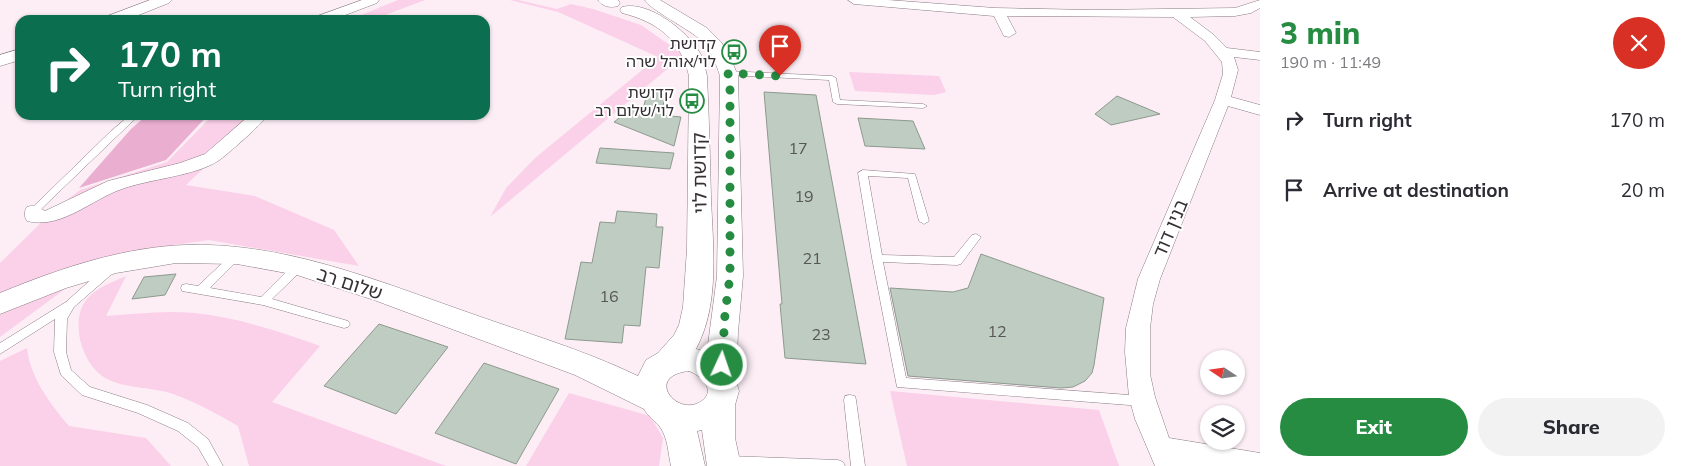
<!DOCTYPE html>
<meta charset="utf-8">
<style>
body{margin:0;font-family:Mulish,"Noto Sans Hebrew",sans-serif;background:#f2f2f3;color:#2b2b33;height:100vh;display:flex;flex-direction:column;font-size:19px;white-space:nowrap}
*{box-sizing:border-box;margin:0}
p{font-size:16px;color:#7c7c81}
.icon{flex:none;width:28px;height:28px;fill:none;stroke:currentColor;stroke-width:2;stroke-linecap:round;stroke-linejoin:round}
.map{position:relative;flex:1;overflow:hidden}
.details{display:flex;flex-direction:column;background:#fff;width:425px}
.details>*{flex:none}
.banner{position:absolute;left:15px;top:15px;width:475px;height:105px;border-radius:15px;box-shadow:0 1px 4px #0004;background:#0b6e4f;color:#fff;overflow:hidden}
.needle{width:32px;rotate:283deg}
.controls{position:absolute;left:1200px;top:350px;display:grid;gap:10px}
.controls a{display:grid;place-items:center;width:45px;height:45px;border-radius:50%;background:#fff;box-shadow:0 1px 4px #0004;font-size:25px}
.pin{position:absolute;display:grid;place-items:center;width:42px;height:42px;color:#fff;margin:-51px -21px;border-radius:50% 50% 50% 0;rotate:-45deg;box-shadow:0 0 5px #0007}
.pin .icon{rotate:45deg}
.me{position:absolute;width:55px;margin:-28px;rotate:3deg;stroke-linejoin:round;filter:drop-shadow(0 0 4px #0008)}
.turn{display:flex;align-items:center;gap:18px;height:105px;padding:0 20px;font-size:22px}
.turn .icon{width:65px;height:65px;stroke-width:2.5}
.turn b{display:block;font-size:35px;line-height:42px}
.round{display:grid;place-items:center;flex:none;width:52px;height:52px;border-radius:26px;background:#f2f2f3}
.overview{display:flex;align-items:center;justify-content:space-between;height:85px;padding:0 20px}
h1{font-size:30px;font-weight:800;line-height:38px;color:#258c42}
.cta{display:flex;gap:10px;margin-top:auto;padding:10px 20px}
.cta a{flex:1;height:58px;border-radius:30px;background:#258c42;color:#fff;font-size:20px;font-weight:800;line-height:58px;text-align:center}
.cta a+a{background:#f2f2f3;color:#2b2b33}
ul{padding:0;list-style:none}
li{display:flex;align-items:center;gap:15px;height:70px;padding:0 20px}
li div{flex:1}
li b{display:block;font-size:19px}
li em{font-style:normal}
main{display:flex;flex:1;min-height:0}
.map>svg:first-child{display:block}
.green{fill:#fbd0e9}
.forest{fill:#eaaed1}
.building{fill:#bfccc1;stroke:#8d998f}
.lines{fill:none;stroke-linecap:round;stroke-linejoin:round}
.service-casing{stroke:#897b83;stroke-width:1}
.minor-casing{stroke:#897b83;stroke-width:1}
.tertiary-casing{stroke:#897b83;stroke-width:1}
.service{fill:#fff;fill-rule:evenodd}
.minor{fill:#fff;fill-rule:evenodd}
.tertiary{fill:#fff;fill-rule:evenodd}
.route{stroke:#258c42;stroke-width:9;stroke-dasharray:0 16.2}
.labels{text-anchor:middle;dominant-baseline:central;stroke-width:4;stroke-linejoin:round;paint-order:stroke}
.far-poi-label{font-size:16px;fill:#363034;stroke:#fff;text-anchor:end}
.number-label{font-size:16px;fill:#585757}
.street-label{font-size:19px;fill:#363034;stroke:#fff}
</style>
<main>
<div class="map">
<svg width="1260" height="466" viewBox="0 0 1260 466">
<rect width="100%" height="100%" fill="#fdeef6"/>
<!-- green -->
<g class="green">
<polygon points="398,0 425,0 372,20 349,20"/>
<polygon points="510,0 518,0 557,9 571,4 593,9 641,25 684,55 490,217 506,188 535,158 658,57 558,12"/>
<polygon points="849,72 939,76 946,92 934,95 855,91"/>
<polygon points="213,115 260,115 186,185 255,196 334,230 359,266 209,240 167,246 119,261 69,286 0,337 0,263 54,210 80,190 167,162"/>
<path d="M126,276l-20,40c29,-2 58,-6 88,-3 43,4 86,19 126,33l-48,56 174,64h-197l-11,-40c-21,-12 -42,-24 -65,-32 -20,-7 -44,-5 -64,-14 -26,-11 -41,-59 -22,-81 10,-12 26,-17 39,-23z"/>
<path d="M27,348c3,29 23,56 42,78l77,12 25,28h-171v-105z"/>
<polygon points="890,391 1099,410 1119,466 907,466"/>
<polygon points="569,393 650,416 663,438 659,466 526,466"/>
</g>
<!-- forest -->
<polygon class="forest" points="147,115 208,115 166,160 79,188 131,129"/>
<!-- building -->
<g class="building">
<polygon points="648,91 666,92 661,115 681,117 674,146 614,122 632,108 642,112"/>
<polygon points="764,92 816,95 866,364 785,358 780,304 782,304"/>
<polygon points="1117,96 1160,114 1111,125 1095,114"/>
<polygon points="858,118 913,121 925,149 865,146"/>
<polygon points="600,148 674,153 670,169 596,163"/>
<polygon points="617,211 657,214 656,227 663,227 659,268 646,267 640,326 624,325 622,343 565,339 581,262 592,263 600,222 615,223"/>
<polygon points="981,254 1104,298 1094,365 1092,373 1085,381 1073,387 1061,388 908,376 890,288 953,292 968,288"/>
<polygon points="176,274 165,295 132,299 144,277"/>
<polygon points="379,324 448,347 396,414 324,386"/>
<polygon points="484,363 559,389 516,464 435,433"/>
</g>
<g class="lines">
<!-- service casing -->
<g class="service-casing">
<g id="service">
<polygon points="725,71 832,76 836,78 840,100 923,104 927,106 923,108 837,104 833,102 829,80 728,75 724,73"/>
<polygon points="130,115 139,115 37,213 31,213 29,211 31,209 110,132"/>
<polygon points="863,170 915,174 929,221 924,224 919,221 908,178 868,176 882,255 954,257 972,235 976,234 981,237 961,264 957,265 883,262 906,378 1142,396 1147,397 1148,401 1147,405 1142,406 897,387 872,258 858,173"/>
<polygon points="237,251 242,255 241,257 210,288 261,297 295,263 299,262 304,266 303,269 272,299 348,321 350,324 348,327 344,328 263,305 182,291 181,288 182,285 186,284 198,286 233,253"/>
<polygon points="109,266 113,267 114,270 113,273 74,307 67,319 66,352 71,370 90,387 147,405 188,423 208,439 223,466 209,466 198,447 178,431 138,413 82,395 61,375 54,352 55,319 0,354 0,343 66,302 105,267"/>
<polygon points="850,395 855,396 856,400 865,466 851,466 844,400 845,396"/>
<polygon points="727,456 838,460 843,462 845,466 722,466 720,462 722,458"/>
</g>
</g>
<!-- minor casing -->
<g class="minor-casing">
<g id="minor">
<polygon points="362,0 379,0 377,3 332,20 313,20 315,17"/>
<polygon points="848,0 888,0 995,8 1092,10 1235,8 1260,0 1260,8 1251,13 1235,16 1190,17 1214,35 1227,48 1260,52 1260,60 1234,57 1238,70 1231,97 1260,105 1260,115 1228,106 1160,279 1153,304 1150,328 1150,374 1155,397 1169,438 1260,453 1260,466 1155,466 1135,419 1129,397 1125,352 1126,328 1138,279 1215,100 1223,74 1222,62 1205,41 1173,17 1007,16 1016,33 1009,37 1004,36 994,16 854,4"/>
<path d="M250,115h18c-6,9 -41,40 -50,46 -23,15 -69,18 -96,28 -30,10 -61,41 -95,32 -3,-5 -3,-9 0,-14 9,-3 11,0 18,4l63,-30 72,-18 25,-9z"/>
</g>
</g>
<!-- tertiary casing -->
<g class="tertiary-casing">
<g id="tertiary">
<polygon points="150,0 172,0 169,3 126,20 103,20 105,17"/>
<path d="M598,0h20l2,3 -2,3c-8,2 -15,1 -20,-6z"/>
<path d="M645,0h15l47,28 14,14 8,12 9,22 5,200 -5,56 -2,49 3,10 -4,14v33l6,28h-34l-5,-36 -5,1 8,35h-34c-3,-13 -3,-28 -11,-39 -5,-7 -12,-10 -16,-18l-69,-34 -201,-75 -77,-25 -60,-11 -61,-1 -60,10 -50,15 -66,26v-21c65,-27 138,-51 209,-48 89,3 172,37 255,66 58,21 118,38 174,65l8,-16 12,-7 16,-18 5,-10 4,-18 4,-58 2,-173c-8,-36 -31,-54 -67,-63l-2,-3 2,-3c27,-7 66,25 78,46 4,7 5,15 7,23 2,41 3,82 4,122 2,50 9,106 -15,151l11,3 10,-76 3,-200c-4,-13 -9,-25 -18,-35 -11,-11 -55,-33 -57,-41zM689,371c11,4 27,18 14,29 -24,20 -61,-24 -14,-29z"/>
<polygon points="20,49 20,60 0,66 0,55"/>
</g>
</g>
<!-- service -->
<use href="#service" class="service"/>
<!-- minor -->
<use href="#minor" class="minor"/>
<!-- tertiary -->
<use href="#tertiary" class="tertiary"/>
</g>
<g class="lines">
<!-- route -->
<polyline class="route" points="722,365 725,314 730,276 730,89 728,73 780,76"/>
</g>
<!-- icons -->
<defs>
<g id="bus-ring" transform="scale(1.25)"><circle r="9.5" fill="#fff" stroke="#258c42" stroke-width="1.5"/><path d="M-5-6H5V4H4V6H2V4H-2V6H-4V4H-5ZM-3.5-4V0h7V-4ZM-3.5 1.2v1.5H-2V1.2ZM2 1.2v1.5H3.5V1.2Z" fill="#258c42"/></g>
</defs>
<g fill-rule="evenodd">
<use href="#bus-ring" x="734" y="52"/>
<use href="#bus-ring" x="692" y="101"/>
</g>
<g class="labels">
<!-- far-poi labels -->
<g class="far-poi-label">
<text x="716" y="43">קדושת<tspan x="716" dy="18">לוי/אוהל שרה</tspan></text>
<text x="674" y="92">קדושת<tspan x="674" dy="18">לוי/שלום רב</tspan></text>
</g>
<!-- number labels -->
<g class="number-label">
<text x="798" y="148">17</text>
<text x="804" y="196">19</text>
<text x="812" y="258">21</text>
<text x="609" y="296">16</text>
<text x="997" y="331">12</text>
<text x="821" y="334">23</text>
</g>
<!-- street labels -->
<g class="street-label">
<text transform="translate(699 173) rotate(-91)">קדושת לוי</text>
<text transform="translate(1170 228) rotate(-67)">בנין דוד</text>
<text transform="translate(350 283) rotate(18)">שלום רב</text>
</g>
</g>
</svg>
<div class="controls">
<a><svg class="needle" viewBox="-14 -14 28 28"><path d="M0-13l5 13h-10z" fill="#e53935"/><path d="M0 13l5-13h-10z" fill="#7c7c81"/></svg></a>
<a><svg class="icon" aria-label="layers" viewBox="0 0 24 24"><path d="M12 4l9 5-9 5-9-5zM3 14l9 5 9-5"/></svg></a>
</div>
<div class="pin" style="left:780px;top:76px;background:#d93025"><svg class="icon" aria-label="arrive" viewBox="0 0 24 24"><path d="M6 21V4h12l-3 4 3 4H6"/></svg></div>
<svg class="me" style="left:722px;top:365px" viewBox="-20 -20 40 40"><circle r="17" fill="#258c42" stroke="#fff" stroke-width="3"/><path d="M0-11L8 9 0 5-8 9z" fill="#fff"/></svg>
<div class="banner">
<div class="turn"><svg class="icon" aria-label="right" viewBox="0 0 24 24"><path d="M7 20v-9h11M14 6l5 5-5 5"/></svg><div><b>170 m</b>Turn right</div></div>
</div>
</div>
<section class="details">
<div class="overview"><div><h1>3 min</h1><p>190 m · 11:49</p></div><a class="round" style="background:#d93025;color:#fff"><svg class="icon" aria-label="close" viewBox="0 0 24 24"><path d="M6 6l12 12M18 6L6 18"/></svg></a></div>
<ul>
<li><svg class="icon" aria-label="right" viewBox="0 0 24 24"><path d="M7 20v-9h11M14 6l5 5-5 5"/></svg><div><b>Turn right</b></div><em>170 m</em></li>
<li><svg class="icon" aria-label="arrive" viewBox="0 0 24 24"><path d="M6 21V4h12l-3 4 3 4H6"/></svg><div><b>Arrive at destination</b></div><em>20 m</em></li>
</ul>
<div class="cta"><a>Exit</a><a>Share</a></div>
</section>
</main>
